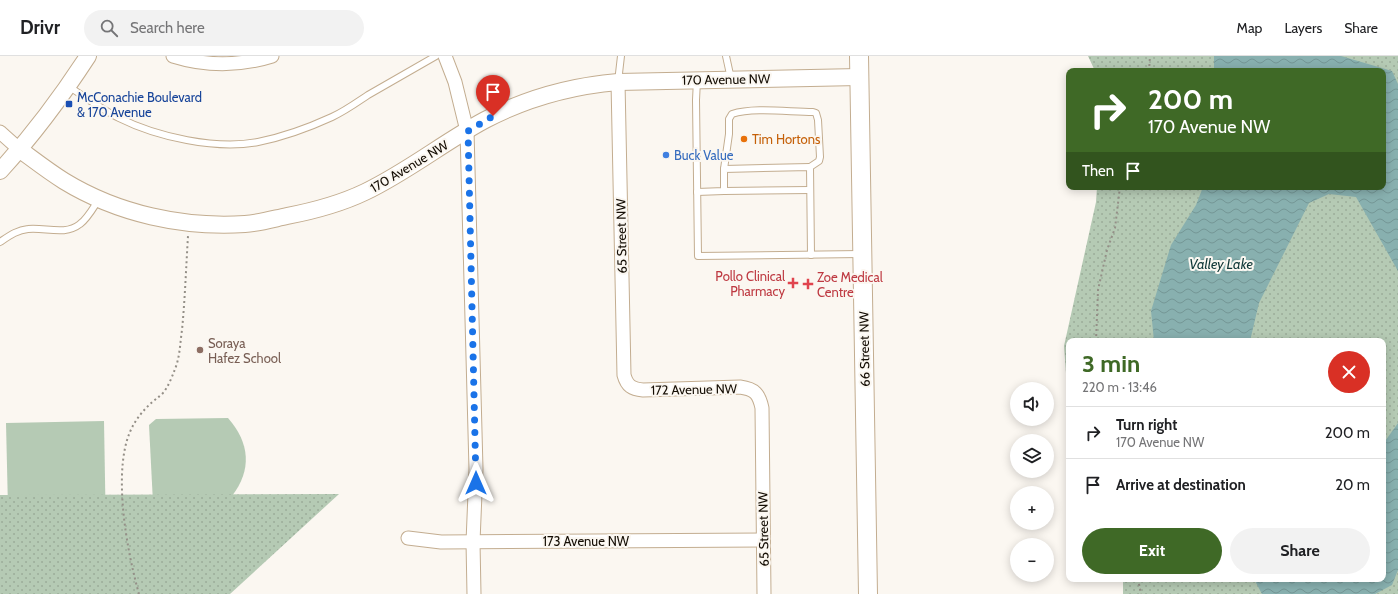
<!DOCTYPE html>
<meta charset="utf-8">
<style>
body{margin:0;font-family:Cabin,sans-serif;background:#f2f2f2;color:#202124;height:100vh;display:flex;flex-direction:column;font-size:15px;white-space:nowrap}
*{box-sizing:border-box;margin:0}
p{font-size:13px;color:#757577}
.icon{flex:none;width:22px;height:22px;fill:none;stroke:currentColor;stroke-width:2;stroke-linecap:round;stroke-linejoin:round}
.map{position:relative;flex:1;overflow:hidden}
.drawer{position:absolute;left:1066px;top:282px;width:320px;height:244px;display:flex;flex-direction:column;background:#fff;border-radius:8px;box-shadow:0 2px 10px #0003}
.drawer>*{flex:none}
.guide{position:absolute;left:1066px;top:12px;width:320px;height:122px;border-radius:8px;box-shadow:0 2px 10px #0003;background:#3f6926;color:#fff;overflow:hidden}
.fabs{position:absolute;left:1010px;top:326px;display:grid;gap:8px}
.fabs a{display:grid;place-items:center;width:44px;height:44px;border-radius:50%;background:#fff;box-shadow:0 2px 10px #0003;font-size:20px}
.pin{position:absolute;display:grid;place-items:center;width:34px;height:34px;color:#fff;margin:-41px -17px;border-radius:50% 50% 50% 0;rotate:-45deg;box-shadow:0 0 4px #0007}
.pin .icon{rotate:45deg}
.me{position:absolute;width:44px;margin:-22px;rotate:0deg;stroke-linejoin:round;filter:drop-shadow(0 0 3px #0008)}
.turn{display:flex;align-items:center;gap:14px;height:84px;padding:0 16px;font-size:18px}
.turn .icon{width:52px;height:52px;stroke-width:2.5}
.turn b{display:block;font-size:28px;line-height:34px}
.then{display:flex;align-items:center;height:38px;padding:0 16px;background:#0003;gap:8px;font-size:15px}
.round{display:grid;place-items:center;flex:none;width:42px;height:42px;border-radius:21px;background:#f2f2f2}
.overview{display:flex;align-items:center;justify-content:space-between;height:68px;padding:0 16px}
h1{font-size:24px;font-weight:700;line-height:30px;color:#3f6926}
.primary-button{display:flex;gap:8px;margin-top:auto;padding:8px 16px}
.primary-button a{flex:1;height:46px;border-radius:24px;background:#3f6926;color:#fff;font-size:16px;font-weight:700;line-height:46px;text-align:center}
.primary-button a+a{background:#f2f2f2;color:#202124}
ul{padding:0;list-style:none}
li{display:flex;align-items:center;gap:12px;height:52px;padding:0 16px;border-top:1px solid #e0e0e0}
li div{flex:1}
li b{display:block;font-size:15px}
li em{font-style:normal}
header{display:flex;align-items:center;gap:24px;box-sizing:border-box;height:56px;padding:0 20px;background:#fff;border-bottom:1px solid #e0e0e0}
header strong{font-size:19px}
nav{display:flex;gap:22px;margin-inline-start:auto;font-size:14px}
.search{width:280px;height:36px;background:#f2f2f2;display:flex;align-items:center;gap:10px;box-sizing:border-box;padding:0 14px;border-radius:22px;color:#757577;font-size:15px}
.map>svg:first-child{display:block}
.grass{fill:#b5cab4}
.park{fill:url(#park-dots)}
.water{fill:url(#water-waves)}
.lines{fill:none;stroke-linecap:round;stroke-linejoin:round}
.service-casing{stroke:#c3ad90;stroke-width:8}
.minor-casing{stroke:#c3ad90;stroke-width:15}
.tertiary-casing{stroke:#c3ad90;stroke-width:18}
.secondary-casing{stroke:#c3ad90;stroke-width:20}
.path{stroke:#948f87;stroke-width:2;stroke-dasharray:2 3;stroke-linecap:butt}
.service{stroke:#fff;stroke-width:6}
.minor{stroke:#fff;stroke-width:13}
.tertiary{stroke:#fff;stroke-width:16}
.secondary{stroke:#fff;stroke-width:18}
.route{stroke:#1a73e8;stroke-width:7;stroke-dasharray:0 12.6}
.transit-dot{fill:#1a4fb4;stroke:#fbf7f1;stroke-width:1.5}
.food-dot{fill:#e8710a;stroke:#fbf7f1;stroke-width:1.5}
.shop-dot{fill:#3f7fe0;stroke:#fbf7f1;stroke-width:1.5}
.health-dot{fill:#e0444e;stroke:#fbf7f1;stroke-width:1.5}
.education-dot{fill:#8d6e63;stroke:#fbf7f1;stroke-width:1.5}
.labels{text-anchor:middle;dominant-baseline:central;stroke-width:4;stroke-linejoin:round;paint-order:stroke}
.street-label{font-size:13px;fill:#140d04;stroke:#fbf7f1}
.transit-label{font-size:13px;fill:#164399;stroke:#fbf7f1;text-anchor:start}
.food-label{font-size:13px;fill:#c56008;stroke:#fbf7f1;text-anchor:start}
.shop-label{font-size:13px;fill:#366cbe;stroke:#fbf7f1;text-anchor:start}
.health-label{font-size:13px;fill:#be3a42;stroke:#fbf7f1;text-anchor:end}
.education-label{font-size:13px;fill:#785e54;stroke:#fbf7f1;text-anchor:start}
.water-label{font-size:14px;font-style:italic;fill:#103838;stroke:#fbf7f1}
</style>
<header>
<strong>Drivr</strong>
<div class="search"><svg class="icon" aria-label="search" viewBox="0 0 24 24"><circle cx="10" cy="10" r="6"/><path d="M15 15l6 6"/></svg>Search here</div>
<nav><a>Map</a><a>Layers</a><a>Share</a></nav>
</header>
<div class="map">
<svg width="1398" height="538" viewBox="0 0 1398 538">
<defs>
<pattern id="park-dots" width="8" height="8" patternUnits="userSpaceOnUse"><rect width="8" height="8" fill="#b5cab4"/><path d="M2 2h.1M6 6h.1" fill="none" stroke="#9bac99" stroke-width="1.8" stroke-linecap="round"/></pattern>
<pattern id="water-waves" width="16" height="10" patternUnits="userSpaceOnUse"><rect width="16" height="10" fill="#88b0af"/><path d="M0 5q4-4 8 0t8 0" fill="none" stroke="#749695"/></pattern>
</defs>
<rect width="100%" height="100%" fill="#fbf7f1"/>
<!-- grass -->
<g class="grass">
<path d="M228,362c22,25 24,52 4,78l-79,7 -4,-78 7,-6z"/>
<polygon points="104,365 107,538 10,538 6,367"/>
</g>
<!-- park -->
<g class="park">
<polygon points="1088,0 1398,0 1398,538 1123,538 1123,523 1383,523 1383,285 1069,285 1069,358 1064,290 1096,146 1097,131 1383,131 1383,15 1095,15"/>
<polygon points="339,438 230,538 0,538 0,439"/>
</g>
<!-- water -->
<g class="water">
<polygon points="1214,0 1341,0 1392,15 1398,28 1398,215 1356,141 1329,138 1309,147 1259,247 1250,285 1154,285 1151,255 1171,189 1196,149 1203,131 1383,131 1383,15 1214,15"/>
<polygon points="1398,367 1398,514 1392,529 1375,538 1262,538 1254,523 1383,523 1383,388"/>
</g>
<g class="lines">
<!-- service casing -->
<g class="service-casing">
<g id="service">
<polyline points="726,0 731,23"/>
<polyline points="697,24 696,44 698,200 861,198"/>
<polyline points="618,26 621,0"/>
<path d="M68,30c17,11 33,23 51,32 38,19 97,32 139,24 25,-5 50,-14 74,-25 13,-6 24,-14 36,-22 23,-13 45,-26 68,-39"/>
<path d="M724,113l5,-35v-15l3,-5c22,-7 57,-2 81,-2l3,1 2,7 2,37 -1,4 -9,6"/>
<polyline points="724,135 810,134"/>
<polyline points="697,136 724,135 724,113 810,111 811,199"/>
<path d="M0,186c9,-6 17,-12 28,-13 17,-2 37,7 52,-5 8,-6 13,-16 19,-25"/>
</g>
</g>
<!-- minor casing -->
<g class="minor-casing">
<g id="minor">
<path d="M173,0c32,10 67,10 99,0"/>
<polyline points="445,0 455,26 467,75 476,413 473,486 474,538"/>
<path d="M618,26l6,293c3,11 8,14 19,15l97,-3c15,2 19,7 22,21l2,186"/>
<polyline points="0,76 19,93"/>
<polyline points="408,482 441,486 763,484"/>
</g>
</g>
<!-- tertiary casing -->
<g class="tertiary-casing">
<g id="tertiary">
<path d="M19,93c15,11 29,22 45,32 54,33 119,47 181,43 14,-1 28,-5 42,-8 26,-5 53,-12 78,-24 42,-20 79,-50 120,-72 42,-22 86,-34 133,-38l241,-5"/>
<path d="M0,115c33,-36 62,-75 88,-115"/>
</g>
</g>
<!-- secondary casing -->
<g class="secondary-casing">
<polyline id="secondary" points="859,0 868,538"/>
</g>
<!-- path -->
<g class="path">
<polyline points="1149,15 1150,0"/>
<polyline points="1096,285 1098,234 1107,194 1115,172 1120,131"/>
<polyline points="1138,523 1141,538"/>
<path d="M139,538c-12,-42 -29,-131 -5,-170 4,-7 9,-13 15,-19 4,-4 9,-7 14,-12 5,-6 9,-16 12,-24 5,-12 5,-26 7,-39 3,-31 4,-62 6,-94"/>
</g>
<!-- service -->
<use href="#service" class="service"/>
<!-- minor -->
<use href="#minor" class="minor"/>
<!-- tertiary -->
<use href="#tertiary" class="tertiary"/>
<!-- secondary -->
<use href="#secondary" class="secondary"/>
</g>
<g class="lines">
<!-- route -->
<polyline class="route" points="476,427 468,75 493,60"/>
</g>
<!-- markers -->
<rect class="transit-dot" x="65" y="44" width="8" height="8" rx="2"/>
<circle class="food-dot" cx="744" cy="83" r="4"/>
<circle class="shop-dot" cx="666" cy="99" r="4"/>
<g class="health-dot">
<path d="M791 221h4v4h4v4h-4v4h-4v-4h-4v-4h4z"/>
<path d="M806 222h4v4h4v4h-4v4h-4v-4h-4v-4h4z"/>
</g>
<circle class="education-dot" cx="200" cy="294" r="4"/>
<g class="labels">
<!-- street labels -->
<g class="street-label">
<text transform="translate(726 23) rotate(-1)">170 Avenue NW</text>
<text transform="translate(409 110) rotate(-31)">170 Avenue NW</text>
<text transform="translate(621 180) rotate(-91)">65 Street NW</text>
<text transform="translate(864 293) rotate(-91)">66 Street NW</text>
<text transform="translate(694 333) rotate(-1)">172 Avenue NW</text>
<text transform="translate(763 473) rotate(-91)">65 Street NW</text>
<text x="586" y="485">173 Avenue NW</text>
</g>
<!-- transit labels -->
<g class="transit-label">
<text x="77" y="41">McConachie Boulevard<tspan x="77" dy="15">&amp; 170 Avenue</tspan></text>
</g>
<!-- food labels -->
<g class="food-label">
<text x="752" y="83">Tim Hortons</text>
</g>
<!-- shop labels -->
<g class="shop-label">
<text x="674" y="99">Buck Value</text>
</g>
<!-- health labels -->
<g class="health-label">
<text x="785" y="220">Pollo Clinical<tspan x="785" dy="15">Pharmacy</tspan></text>
<text x="817" y="221" text-anchor="start">Zoe Medical<tspan x="817" dy="15">Centre</tspan></text>
</g>
<!-- education labels -->
<g class="education-label">
<text x="208" y="287">Soraya<tspan x="208" dy="15">Hafez School</tspan></text>
</g>
<!-- water labels -->
<g class="water-label">
<text x="1221" y="208">Valley Lake</text>
</g>
</g>
</svg>
<div class="fabs">
<a><svg class="icon" aria-label="sound" viewBox="0 0 24 24"><path d="M4 9h4l5-4v14l-5-4H4zM17 9q2 3 0 6"/></svg></a>
<a><svg class="icon" aria-label="layers" viewBox="0 0 24 24"><path d="M12 4l9 5-9 5-9-5zM3 14l9 5 9-5"/></svg></a>
<a>+</a>
<a>−</a>
</div>
<div class="pin" style="left:493px;top:60px;background:#d93025"><svg class="icon" aria-label="arrive" viewBox="0 0 24 24"><path d="M6 21V4h12l-3 4 3 4H6"/></svg></div>
<svg class="me" style="left:476px;top:427px" viewBox="-20 -20 40 40"><path d="M0-17L14 15 0 8-14 15z" fill="#1a73e8" stroke="#fff" stroke-width="4"/></svg>
<div class="guide">
<div class="turn"><svg class="icon" aria-label="right" viewBox="0 0 24 24"><path d="M7 20v-9h11M14 6l5 5-5 5"/></svg><div><b>200 m</b>170 Avenue NW</div></div>
<div class="then">Then<svg class="icon" aria-label="arrive" viewBox="0 0 24 24"><path d="M6 21V4h12l-3 4 3 4H6"/></svg></div>
</div>
<section class="drawer">
<div class="overview"><div><h1>3 min</h1><p>220 m · 13:46</p></div><a class="round" style="background:#d93025;color:#fff"><svg class="icon" aria-label="close" viewBox="0 0 24 24"><path d="M6 6l12 12M18 6L6 18"/></svg></a></div>
<ul>
<li><svg class="icon" aria-label="right" viewBox="0 0 24 24"><path d="M7 20v-9h11M14 6l5 5-5 5"/></svg><div><b>Turn right</b><p>170 Avenue NW</p></div><em>200 m</em></li>
<li><svg class="icon" aria-label="arrive" viewBox="0 0 24 24"><path d="M6 21V4h12l-3 4 3 4H6"/></svg><div><b>Arrive at destination</b></div><em>20 m</em></li>
</ul>
<div class="primary-button"><a>Exit</a><a>Share</a></div>
</section>
</div>
